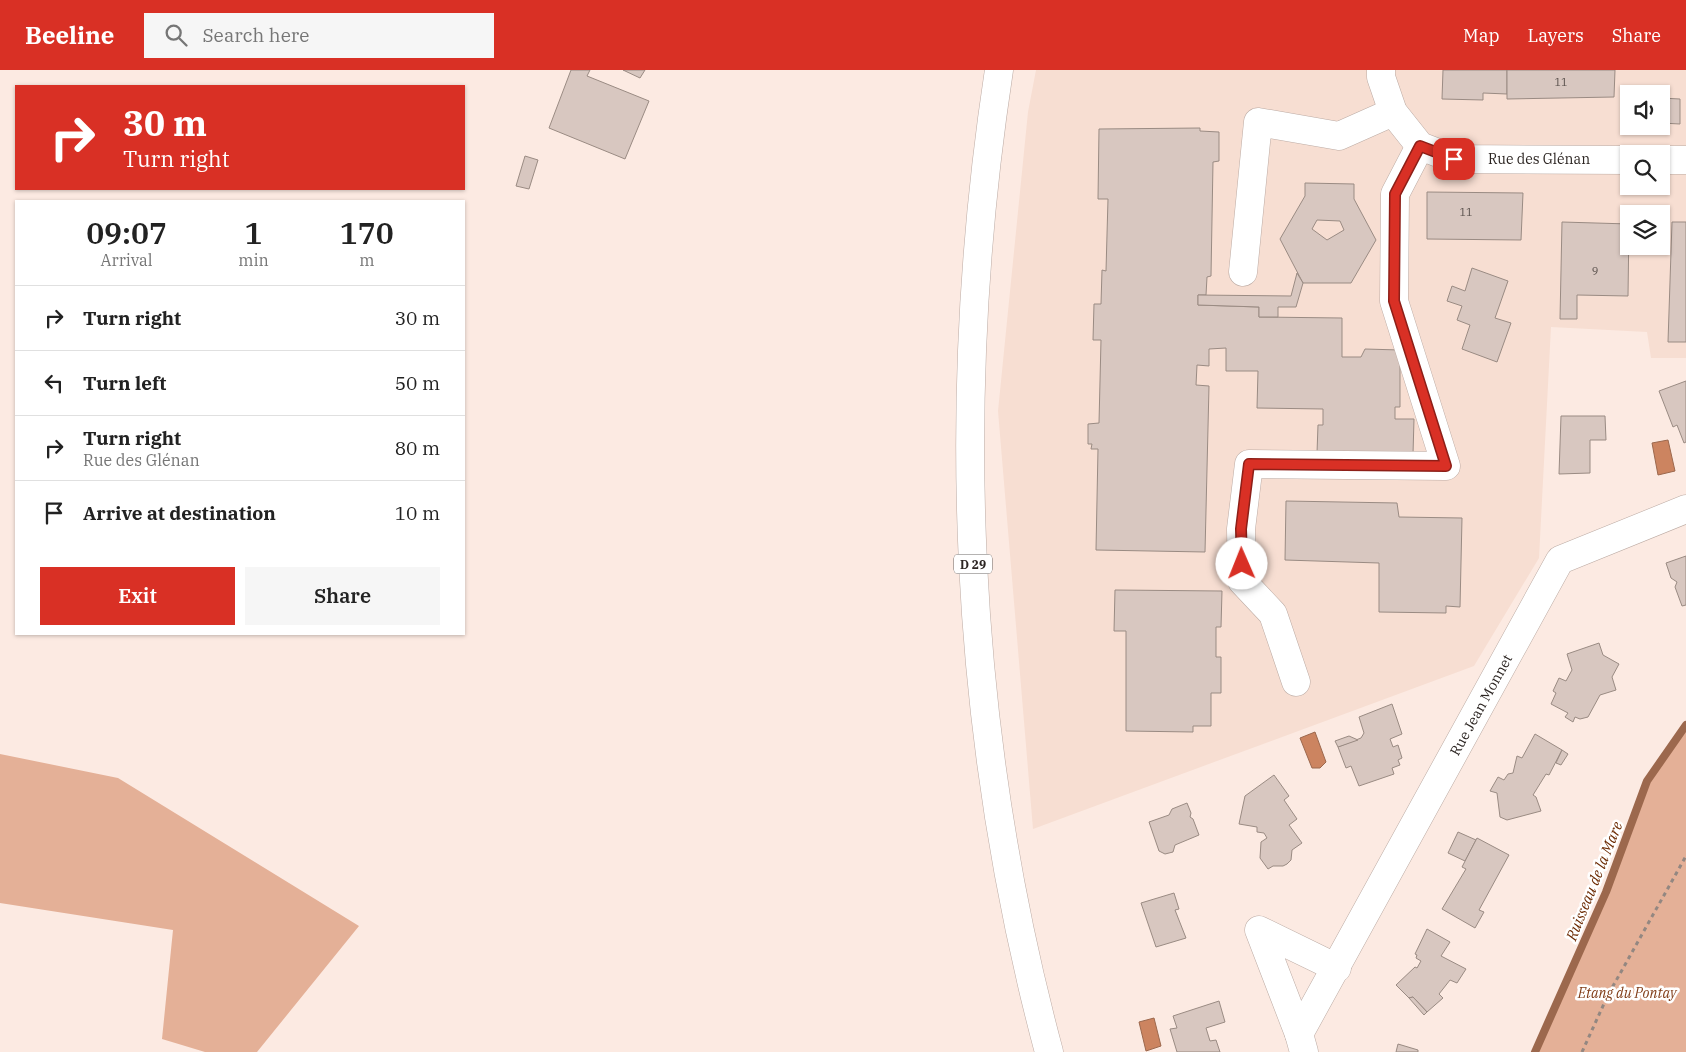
<!DOCTYPE html>
<meta charset="utf-8">
<style>
body{margin:0;font-family:"IBM Plex Serif",serif;background:#f6f6f6;color:#222;height:100vh;display:flex;flex-direction:column;font-size:19px;white-space:nowrap}
*{box-sizing:border-box;margin:0}
p{font-size:16px;color:#767676}
.icon{flex:none;width:28px;height:28px;fill:none;stroke:currentColor;stroke-width:2;stroke-linecap:round;stroke-linejoin:round}
.map{position:relative;flex:1;overflow:hidden}
.details{position:absolute;left:15px;top:130px;width:450px;height:435px;display:flex;flex-direction:column;background:#fff;border-radius:0px;box-shadow:0 1px 4px #0004}
.details>*{flex:none}
.guide{position:absolute;left:15px;top:15px;width:450px;height:105px;border-radius:0px;box-shadow:0 1px 4px #0004;background:#d93025;color:#fff;overflow:hidden}
.tools{position:absolute;left:1620px;top:15px;display:grid;gap:10px}
.tools a{display:grid;place-items:center;width:50px;height:50px;border-radius:0px;background:#fff;box-shadow:0 1px 4px #0004;font-size:25px}
.pin{position:absolute;display:grid;place-items:center;width:42px;height:42px;color:#fff;margin:-21px;border-radius:10px;box-shadow:0 2px 8px #0006}
.me{position:absolute;width:55px;margin:-28px;rotate:359deg;stroke-linejoin:round;filter:drop-shadow(0 0 4px #0008)}
.turn{display:flex;align-items:center;gap:18px;height:105px;padding:0 25px;font-size:22px}
.turn .icon{width:65px;height:65px;stroke-width:2.5}
.turn b{display:block;font-size:35px;line-height:42px}
.eta{display:flex;justify-content:space-evenly;align-items:center;height:85px;text-align:center}
.eta b{font-size:30px;font-weight:600;line-height:35px}
.action{display:flex;gap:10px;margin-top:auto;padding:10px 25px}
.action a{flex:1;height:58px;border-radius:0px;background:#d93025;color:#fff;font-size:20px;font-weight:600;line-height:58px;text-align:center}
.action a+a{background:#f6f6f6;color:#222}
ul{padding:0;list-style:none}
li{display:flex;align-items:center;gap:15px;height:65px;padding:0 25px;border-top:1px solid #e0e0e0}
li div{flex:1}
li b{display:block;font-size:19px}
li em{font-style:normal}
header{display:flex;align-items:center;gap:30px;box-sizing:border-box;height:70px;padding:0 25px;background:#d93025;color:#fff}
header strong{font-size:24px}
nav{display:flex;gap:28px;margin-inline-start:auto;font-size:18px}
.search{width:350px;height:45px;background:#f6f6f6;display:flex;align-items:center;gap:12px;box-sizing:border-box;padding:0 18px;border-radius:0px;color:#767676;font-size:19px}
.map>svg:first-child{display:block}
.built{fill:#f7ded2;fill-rule:evenodd}
.green{fill:#e4b097}
.water{fill:#cc8460;stroke:#9c684d}
.lines{fill:none;stroke-linecap:round;stroke-linejoin:round}
.stream{stroke:#9c684d;stroke-width:8}
.building{fill:#d8c7c0;stroke:#9a8b83;fill-rule:evenodd}
.minor-casing{stroke:#bcaba4;stroke-width:29}
.major-casing{stroke:#bcaba4;stroke-width:29}
.path{stroke:#938781;stroke-width:3;stroke-dasharray:4 4;stroke-linecap:butt}
.minor{stroke:#fff;stroke-width:28}
.major{stroke:#fff;stroke-width:28}
.route-casing{stroke:#8d1f18;stroke-width:12}
.route{stroke:#d93025;stroke-width:9}
.labels{text-anchor:middle;dominant-baseline:central;stroke-width:5;stroke-linejoin:round;paint-order:stroke}
.number-label{font-size:11px;fill:#574e4a}
.shield{fill:#fff;stroke:#6b6664;stroke-width:1}
.shield-label{font-size:12px;font-weight:bold;fill:#2c2522}
.street-label{font-size:14px;fill:#2c2522;stroke:#fff}
.park-label{font-size:14px;font-style:italic;fill:#803c17;stroke:#fff}
.water-label{font-size:15px;font-style:italic;fill:#6b2900;stroke:#fff}
</style>
<header>
<strong>Beeline</strong>
<div class="search"><svg class="icon" aria-label="search" viewBox="0 0 24 24"><circle cx="10" cy="10" r="6"/><path d="M15 15l6 6"/></svg>Search here</div>
<nav><a>Map</a><a>Layers</a><a>Share</a></nav>
</header>
<div class="map">
<svg width="1686" height="982" viewBox="0 0 1686 982">
<rect width="100%" height="100%" fill="#fceae2"/>
<!-- built -->
<path class="built" d="M1036,0h650v288h-35l-4,-26 -96,-5 -12,231 -65,108 -441,163 -35,-418 30,-299zM1629,24h32v32h-32zM1629,84h32v32h-32zM1629,144h32v32h-32z"/>
<!-- green -->
<g class="green">
<polygon points="1686,655 1686,982 1535,982 1606,822 1647,711"/>
<polygon points="0,684 118,708 359,856 257,982 205,982 162,969 173,860 0,833"/>
</g>
<!-- water -->
<g class="water">
<polygon points="1668,370 1675,401 1658,405 1652,373"/>
<polygon points="1315,662 1326,692 1320,698 1312,698 1300,668"/>
<polygon points="1154,948 1161,976 1146,981 1139,952"/>
</g>
<g class="lines">
<!-- stream -->
<polyline class="stream" points="1535,982 1606,822 1647,711 1686,655"/>
</g>
<!-- building -->
<g class="building">
<polygon points="571,0 590,0 587,6 649,31 625,89 549,58"/>
<polygon points="623,0 645,0 640,8"/>
<polygon points="1443,0 1507,0 1507,24 1483,23 1483,30 1442,29"/>
<polygon points="1507,0 1615,0 1614,27 1507,29"/>
<polygon points="1624,27 1629,27 1629,52 1624,51"/>
<polygon points="1661,28 1680,29 1680,54 1661,53"/>
<polygon points="1200,58 1200,61 1219,62 1219,91 1213,92 1211,206 1207,207 1206,225 1198,225 1198,235 1259,237 1259,247 1342,248 1342,287 1361,287 1365,279 1400,280 1400,337 1395,337 1395,349 1414,349 1413,384 1317,383 1318,355 1323,355 1323,339 1257,338 1258,301 1226,301 1226,278 1209,279 1209,296 1197,295 1196,315 1209,316 1205,482 1096,480 1098,379 1091,379 1092,374 1088,374 1088,354 1099,353 1101,270 1093,270 1094,234 1101,234 1102,200 1106,201 1108,129 1098,129 1099,59"/>
<polygon points="525,86 538,90 529,119 516,116"/>
<path d="M1305,113l49,1v15l22,41 -25,43h-48l-23,-44 25,-43zM1317,150l23,1 4,9 -17,10 -15,-11z"/>
<polygon points="1427,122 1523,123 1521,170 1427,169"/>
<polygon points="1562,152 1629,154 1628,226 1577,225 1577,249 1560,249"/>
<polygon points="1672,152 1686,152 1686,272 1668,272"/>
<polygon points="1472,198 1508,211 1495,248 1511,253 1497,292 1462,279 1470,255 1457,250 1462,236 1447,231 1452,216 1465,221"/>
<polygon points="1297,203 1303,213 1296,237 1278,237 1278,247 1259,247 1259,237 1198,235 1198,225 1291,226"/>
<polygon points="1686,311 1686,372 1684,373 1677,355 1673,357 1659,321"/>
<polygon points="1561,346 1605,346 1606,370 1590,370 1590,403 1559,404"/>
<polygon points="1286,431 1397,433 1399,447 1462,448 1460,537 1446,536 1446,543 1379,542 1379,493 1285,490"/>
<polygon points="1686,486 1686,535 1682,536 1675,517 1677,512 1671,508 1666,493"/>
<polygon points="1115,520 1222,521 1221,557 1216,557 1216,587 1221,587 1221,623 1211,623 1211,656 1193,656 1193,662 1126,661 1126,561 1114,561"/>
<polygon points="1599,573 1603,585 1619,594 1612,607 1616,620 1600,625 1588,647 1580,649 1575,647 1573,652 1565,647 1568,643 1551,634 1556,623 1553,621 1559,608 1566,611 1572,600 1567,584"/>
<polygon points="1392,634 1402,664 1390,669 1393,677 1398,675 1402,688 1398,690 1400,695 1392,698 1394,704 1359,716 1351,696 1346,698 1338,677 1361,668 1364,663 1359,647"/>
<polygon points="1535,664 1562,680 1549,705 1546,704 1533,725 1536,727 1541,741 1507,750 1500,747 1497,723 1490,721 1498,707 1504,710 1508,704 1513,703 1517,686 1522,688"/>
<polygon points="1349,666 1358,670 1338,677 1335,671"/>
<polygon points="1562,680 1568,684 1561,695 1556,693"/>
<polygon points="1274,705 1289,726 1284,730 1297,749 1289,755 1302,773 1292,780 1291,790 1287,794 1283,796 1273,796 1268,799 1260,788 1261,772 1267,768 1264,763 1257,762 1257,757 1239,754 1245,726"/>
<polygon points="1187,733 1191,743 1190,747 1193,749 1199,765 1175,775 1173,782 1165,784 1159,781 1149,752 1169,745 1172,739"/>
<polygon points="1458,762 1476,770 1465,791 1448,783"/>
<polygon points="1477,768 1509,785 1479,840 1484,842 1475,858 1442,839 1466,799 1462,797"/>
<polygon points="1174,823 1179,839 1175,840 1186,868 1156,877 1141,833"/>
<polygon points="1427,859 1450,872 1441,886 1466,899 1457,913 1450,910 1439,924 1443,928 1427,942 1413,927 1409,928 1396,915 1415,897 1417,898 1421,891 1416,888 1417,885 1415,884"/>
<polygon points="1413,927 1427,942 1424,945 1409,928"/>
<polygon points="1219,931 1225,952 1206,958 1210,971 1216,970 1220,982 1177,982 1170,959 1177,958 1173,946"/>
<polygon points="1398,974 1418,980 1418,982 1396,982"/>
</g>
<g class="lines">
<!-- minor casing -->
<g class="minor-casing">
<g id="minor">
<polyline points="1381,0 1381,7 1393,42 1420,76 1454,89 1629,90"/>
<polyline points="1661,90 1686,90"/>
<polyline points="1243,202 1258,52 1339,66 1393,42"/>
<polyline points="1296,612 1273,544 1242,511 1241,459 1249,394 1446,396 1394,231 1395,124 1420,76"/>
<polyline points="1299,964 1259,860 1337,898"/>
<polyline points="1304,982 1299,964 1560,490 1686,439"/>
</g>
</g>
<!-- major casing -->
<g class="major-casing">
<path id="major" d="M999,0c-50,327 -36,662 50,982"/>
</g>
<!-- path -->
<polyline class="path" points="1582,982 1608,925 1686,786"/>
<!-- minor -->
<use href="#minor" class="minor"/>
<!-- major -->
<use href="#major" class="major"/>
</g>
<g class="lines">
<!-- route casing -->
<g class="route-casing">
<polyline id="route" points="1242,494 1241,459 1249,394 1446,396 1394,231 1395,124 1420,76 1454,89"/>
</g>
<!-- route -->
<use href="#route" class="route"/>
</g>
<g class="labels">
<!-- number labels -->
<g class="number-label">
<text x="1561" y="12">11</text>
<text x="1466" y="142">11</text>
<text x="1595" y="201">9</text>
</g>
<!-- shield labels -->
<rect class="shield" x="954" y="484.5" width="38" height="19" rx="4"/>
<g class="shield-label">
<text x="973" y="494">D 29</text>
</g>
<!-- street labels -->
<g class="street-label">
<text x="1539" y="89">Rue des Glénan</text>
<text transform="translate(1481 635) rotate(-61)">Rue Jean Monnet</text>
</g>
<!-- park labels -->
<g class="park-label">
<text x="1627" y="923">Etang du Pontay</text>
</g>
<!-- water labels -->
<g class="water-label">
<text transform="translate(1594 811) rotate(-68)">Ruisseau de la Mare</text>
</g>
</g>
</svg>
<div class="tools">
<a><svg class="icon" aria-label="sound" viewBox="0 0 24 24"><path d="M4 9h4l5-4v14l-5-4H4zM17 9q2 3 0 6"/></svg></a>
<a><svg class="icon" aria-label="search" viewBox="0 0 24 24"><circle cx="10" cy="10" r="6"/><path d="M15 15l6 6"/></svg></a>
<a><svg class="icon" aria-label="layers" viewBox="0 0 24 24"><path d="M12 4l9 5-9 5-9-5zM3 14l9 5 9-5"/></svg></a>
</div>
<div class="pin" style="left:1454px;top:89px;background:#d93025"><svg class="icon" aria-label="arrive" viewBox="0 0 24 24"><path d="M6 21V4h12l-3 4 3 4H6"/></svg></div>
<svg class="me" style="left:1242px;top:494px" viewBox="-20 -20 40 40"><circle r="19" fill="#fff"/><path d="M0-13L10 11 0 6-10 11z" fill="#d93025"/></svg>
<div class="guide">
<div class="turn"><svg class="icon" aria-label="right" viewBox="0 0 24 24"><path d="M7 20v-9h11M14 6l5 5-5 5"/></svg><div><b>30 m</b>Turn right</div></div>
</div>
<section class="details">
<div class="eta">
<div><b>09:07</b><p>Arrival</p></div>
<div><b>1</b><p>min</p></div>
<div><b>170</b><p>m</p></div>
</div>
<ul>
<li><svg class="icon" aria-label="right" viewBox="0 0 24 24"><path d="M7 20v-9h11M14 6l5 5-5 5"/></svg><div><b>Turn right</b></div><em>30 m</em></li>
<li><svg class="icon" aria-label="left" viewBox="0 0 24 24"><path d="M17 20v-9H6M10 6l-5 5 5 5"/></svg><div><b>Turn left</b></div><em>50 m</em></li>
<li><svg class="icon" aria-label="right" viewBox="0 0 24 24"><path d="M7 20v-9h11M14 6l5 5-5 5"/></svg><div><b>Turn right</b><p>Rue des Glénan</p></div><em>80 m</em></li>
<li><svg class="icon" aria-label="arrive" viewBox="0 0 24 24"><path d="M6 21V4h12l-3 4 3 4H6"/></svg><div><b>Arrive at destination</b></div><em>10 m</em></li>
</ul>
<div class="action"><a>Exit</a><a>Share</a></div>
</section>
</div>
